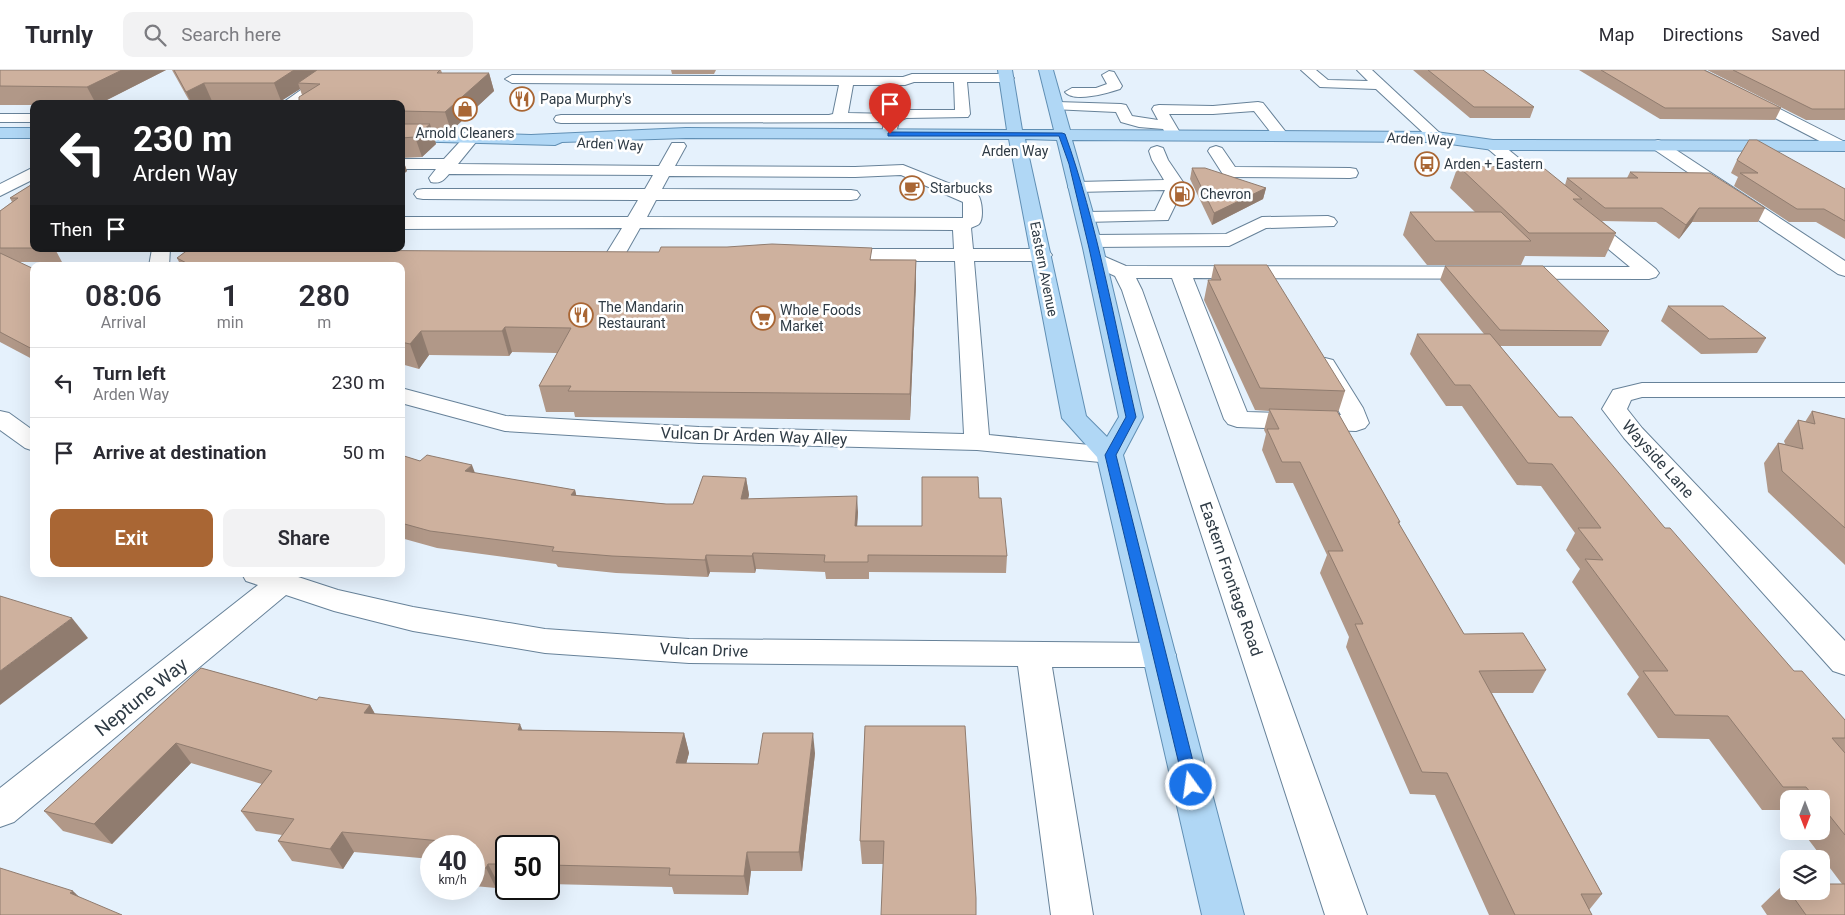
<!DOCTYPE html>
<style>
body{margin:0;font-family:Roboto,sans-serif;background:#f2f2f3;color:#2b2b33;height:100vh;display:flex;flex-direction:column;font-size:19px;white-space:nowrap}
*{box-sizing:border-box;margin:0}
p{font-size:16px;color:#7c7c81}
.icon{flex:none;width:28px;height:28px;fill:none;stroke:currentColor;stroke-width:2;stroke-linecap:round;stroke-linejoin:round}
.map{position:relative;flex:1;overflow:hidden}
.details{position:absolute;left:30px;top:192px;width:375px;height:315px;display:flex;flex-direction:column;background:#fff;border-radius:10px;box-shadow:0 5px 20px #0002}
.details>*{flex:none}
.top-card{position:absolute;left:30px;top:30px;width:375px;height:152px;border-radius:10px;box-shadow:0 5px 20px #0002;background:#202124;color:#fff;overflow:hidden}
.needle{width:32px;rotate:180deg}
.controls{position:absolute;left:1780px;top:720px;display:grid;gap:10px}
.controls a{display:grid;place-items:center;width:50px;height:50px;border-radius:10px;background:#fff;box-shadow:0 5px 20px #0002;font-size:25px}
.speed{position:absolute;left:420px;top:765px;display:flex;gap:10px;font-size:25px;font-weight:700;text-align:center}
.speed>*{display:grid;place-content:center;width:65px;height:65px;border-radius:50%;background:#fff;box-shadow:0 5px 20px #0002;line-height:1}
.speed small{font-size:12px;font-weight:400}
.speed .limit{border:2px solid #111;border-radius:8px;background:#fff;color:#111}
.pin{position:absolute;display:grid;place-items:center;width:42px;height:42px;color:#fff;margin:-51px -21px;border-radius:50% 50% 50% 0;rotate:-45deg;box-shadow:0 0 5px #0007}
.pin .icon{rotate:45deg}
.me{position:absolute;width:55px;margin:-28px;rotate:346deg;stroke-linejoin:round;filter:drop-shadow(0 0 4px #0008)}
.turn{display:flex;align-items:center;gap:18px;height:105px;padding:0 20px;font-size:22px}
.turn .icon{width:65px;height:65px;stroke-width:2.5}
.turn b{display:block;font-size:35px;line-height:42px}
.then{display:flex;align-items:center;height:48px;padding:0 20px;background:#0003;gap:10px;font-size:19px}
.eta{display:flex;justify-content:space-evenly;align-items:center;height:85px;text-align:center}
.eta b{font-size:30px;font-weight:600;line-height:35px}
.primary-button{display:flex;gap:10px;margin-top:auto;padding:10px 20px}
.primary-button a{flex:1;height:58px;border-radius:10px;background:#a96634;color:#fff;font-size:20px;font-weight:600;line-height:58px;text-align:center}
.primary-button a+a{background:#f2f2f3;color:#2b2b33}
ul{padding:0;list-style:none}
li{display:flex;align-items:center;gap:15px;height:70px;padding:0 20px;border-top:1px solid #e1e1e2}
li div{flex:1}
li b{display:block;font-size:19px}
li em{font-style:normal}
header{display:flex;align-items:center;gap:30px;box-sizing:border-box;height:70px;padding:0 25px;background:#fff;border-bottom:1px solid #e1e1e2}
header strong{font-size:24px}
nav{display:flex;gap:28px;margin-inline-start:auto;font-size:18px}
.search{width:350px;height:45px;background:#f2f2f3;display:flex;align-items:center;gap:12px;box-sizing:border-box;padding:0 18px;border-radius:10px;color:#7c7c81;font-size:19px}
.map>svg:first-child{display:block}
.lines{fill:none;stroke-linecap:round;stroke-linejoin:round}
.minor-casing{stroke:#678299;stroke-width:2}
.major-casing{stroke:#608fb4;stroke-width:2}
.minor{fill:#fff;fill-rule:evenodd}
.major{fill:#b0d7f5;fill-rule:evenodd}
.wall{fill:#b19888}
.shaded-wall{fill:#907c6f}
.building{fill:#ceb19e;stroke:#907c6f}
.route{fill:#1a73e8;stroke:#114b97}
.labels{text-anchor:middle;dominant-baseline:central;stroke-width:5;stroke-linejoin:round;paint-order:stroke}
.far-poi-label{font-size:14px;fill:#2f3b45;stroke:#fff;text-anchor:start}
.far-street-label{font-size:14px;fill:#2f3b45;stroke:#fff}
.street-label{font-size:16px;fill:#2f3b45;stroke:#fff}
.near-street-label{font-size:19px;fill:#2f3b45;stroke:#fff}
</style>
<header>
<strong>Turnly</strong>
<div class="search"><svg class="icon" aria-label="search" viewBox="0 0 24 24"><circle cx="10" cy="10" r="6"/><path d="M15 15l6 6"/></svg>Search here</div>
<nav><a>Map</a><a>Directions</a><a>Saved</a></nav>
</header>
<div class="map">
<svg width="1845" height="845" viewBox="0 0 1845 845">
<rect width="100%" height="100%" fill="#e5f1fc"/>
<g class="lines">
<!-- minor casing -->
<g class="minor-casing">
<g id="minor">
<polygon points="329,0 345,0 298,34 281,34"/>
<polygon points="1301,0 1316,0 1328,10 1368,11 1357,0 1372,0 1444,67 1441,70 1431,70 1376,19 1320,17"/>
<polygon points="1686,0 1703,0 1845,72 1845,80 1835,79 1688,3"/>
<path d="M1109,1l5,1 8,14 -2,3c-12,4 -46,14 -55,3l7,-4h24l11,-4 -5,-9z"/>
<path d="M912,4h95l7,4 -7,4h-40l3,32 -2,3 -62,1 -7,3 -4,16h-10l-3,-3 2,-12 -323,1 -5,-1 -2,-3 2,-3 5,-1h268l4,-1 6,-29 -327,-2 -7,-4 7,-4 391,2zM914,12h40l1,28h-50l-14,4 -43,-1 5,-28h52z"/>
<polygon points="1057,32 1121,34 1126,35 1132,46 1158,50 1152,39 1154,36 1159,35 1213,36 1258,32 1263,33 1289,66 1286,69 1276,69 1254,41 1213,44 1169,44 1182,66 1179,69 1169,69 1163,59 1139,57 1121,52 1116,42 1052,39 1050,36 1052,33"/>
<rect x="0" y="44" width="34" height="8"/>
<path d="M472,62l5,2 3,3 -22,27 201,2 13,-23h12l2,3 -11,20 180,1 48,-2 75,30c4,5 6,24 1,29 -1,1 -6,3 -8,4l2,21h69l7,2 3,4 -3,4 -7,2h-68l15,174 121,12 9,2 4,6 -4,6 -9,2 -133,-13 -278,-7 -194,-12 -104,-28v-15l105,28 193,11 265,7 -9,-173h-119l-7,-2 -3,-4 3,-4 7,-2h118l-1,-19 -313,-2 -17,30 -7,2 -7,-2 -3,-4 16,-26 -221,1v-12h227l10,-17 -215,-1 -6,-1 -3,-4 3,-4 6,-1h222l8,-14 -204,-1c-6,7 -9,10 -18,8l-2,-4 7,-9h-35v-10h43l23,-25zM901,105l62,27v16l-316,-1 9,-17h195l6,-1 3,-4 -3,-4 -6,-1 -189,-1 7,-13 186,1z"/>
<polygon points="1493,70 1499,72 1553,116 1556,120 1553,124 1547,125 1541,124 1487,78 1485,75 1487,72"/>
<polygon points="1658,70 1664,72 1845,191 1845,206 1838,204 1652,78 1650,75 1652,72"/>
<polygon points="1157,76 1163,78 1168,90 1185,115 1168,150 1085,152 1079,151 1076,147 1079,143 1085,142 1155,141 1165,120 1077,122 1071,121 1068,117 1071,113 1077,112 1164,110 1152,90 1149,81 1151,78"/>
<polygon points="1216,76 1222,78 1235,97 1350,98 1356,99 1358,103 1356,107 1350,108 1230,107 1224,106 1208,81 1210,78"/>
<polygon points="34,97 34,109 0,126 0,114"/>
<polygon points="1583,144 1589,145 1656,199 1659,203 1656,207 1649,209 1193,208 1247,342 1341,345 1313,295 1317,290 1325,288 1333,290 1363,338 1369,353 1365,358 1356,361 1237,357 1228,354 1224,349 1172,208 1136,208 1142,220 1367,845 1325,845 1122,220 1115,206 1089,194 1086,190 1089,186 1096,184 1103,186 1126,196 1630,197 1577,153 1574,149 1577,145"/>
<polygon points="1328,146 1334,148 1337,152 1334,156 1266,158 1229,176 1091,177 1084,175 1082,171 1084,167 1091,165 1226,164 1262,147"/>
<polygon points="152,179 170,179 169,196 149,196"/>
<polygon points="1642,313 1845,313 1845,327 1642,327 1631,330 1627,339 1642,358 1845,571 1845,605 1833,601 1624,368 1602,339 1613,320"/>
<polygon points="0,341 9,343 34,361 34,381 25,378 0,360"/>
<polygon points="242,504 289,504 338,520 413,537 545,559 689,569 1159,573 1171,576 1176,585 1171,594 1159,597 1052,597 1093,845 1051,845 1018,596 689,593 545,583 413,561 334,541 286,525 14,752 0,757 0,718 258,515 246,511"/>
</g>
</g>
<!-- major casing -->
<g class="major-casing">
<g id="major">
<path d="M998,0h14l10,60h32l-15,-60h14l17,60 366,2 57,8 352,1v10l-352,-1 -57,-8 -364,-2 31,108 40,169 -20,38 121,460h-42l-105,-458 -35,-39 -53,-279 -323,-1 -124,4 -7,3 -154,-4v-10l130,4 155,-7 321,2zM1025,69l32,1 26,108 36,169 -12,20 -21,-21z"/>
<rect x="0" y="58" width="34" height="10"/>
</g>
</g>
<!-- minor -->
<use href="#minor" class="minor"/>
<!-- major -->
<use href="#major" class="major"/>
</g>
<!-- wall -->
<g class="wall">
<polygon points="0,0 166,0 99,34 34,34 34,35 0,35"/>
<polygon points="172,0 441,0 442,3 489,3 494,21 451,61 432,60 436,74 422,87 402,88 407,101 401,106 401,34 302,25 300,19 281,31 212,31 207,34 191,34"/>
<polygon points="671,0 716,0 714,4 672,4"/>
<polygon points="1413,0 1483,0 1534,37 1530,48 1470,48"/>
<polygon points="1579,0 1704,0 1781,38 1775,50 1660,49"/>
<polygon points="1707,0 1845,0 1845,50 1806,50"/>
<polygon points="1737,90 1845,119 1845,169 1816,152 1789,152 1734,116 1738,107 1731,103"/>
<polygon points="1458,96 1537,99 1565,115 1567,108 1627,108 1630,102 1765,138 1758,152 1692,152 1679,169 1656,152 1602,151 1616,163 1605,187 1525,186 1521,195 1427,195 1403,165 1410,142 1475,142 1450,118"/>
<polygon points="1192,98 1266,118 1263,129 1212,155 1190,109"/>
<polygon points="34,113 34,179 55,179 62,192 18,192 34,199 34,290 0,272 0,141 12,132 10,128"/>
<polygon points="183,179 322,179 321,180 916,190 916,213 910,350 575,347 574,342 546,342 539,316 557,283 512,282 509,286 429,285 419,299 401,294 401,196 181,196 177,188 185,182"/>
<polygon points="1214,195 1345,321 1338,343 1400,452 1399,454 1464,564 1546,600 1533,623 1492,623 1602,824 1589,840 1592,845 1489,845 1435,725 1410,724 1346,577 1349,567 1320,503 1327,485 1293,413 1276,413 1262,380 1266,364 1264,360 1269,341 1255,340 1204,230 1208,210 1211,210"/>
<polygon points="1445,196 1609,261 1601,276 1500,276 1559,347 1665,458 1794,601 1845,650 1845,845 1767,845 1761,836 1784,814 1842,814 1802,761 1821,761 1821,729 1789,729 1789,745 1785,740 1762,740 1709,669 1658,668 1627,624 1639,607 1572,512 1580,499 1566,480 1575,463 1541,416 1517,415 1462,336 1446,336 1410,284 1417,264 1484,264 1440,210"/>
<polygon points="1668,236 1766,268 1757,283 1701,284 1661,251"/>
<polygon points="1812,341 1845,349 1845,495 1768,422 1764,393 1778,373 1785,374 1784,371 1798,350 1805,352"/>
<polygon points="401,385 420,391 475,403 575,420 576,425 666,434 693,434 746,408 749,425 748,429 858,442 857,456 922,456 979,428 1007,486 1006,503 869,502 869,509 826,509 825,502 756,499 755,503 710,502 708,507 616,503 558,497 556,494 437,478 401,468"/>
<polygon points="201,598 317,630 370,635 375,644 522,660 684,663 689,683 686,694 758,694 815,683 802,801 751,801 748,825 674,824 672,817 549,814 549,776 506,776 506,813 498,813 496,818 474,816 474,776 431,776 431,789 354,782 343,799 292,791 278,771 282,765 256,761 241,741 262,714 191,693 112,774 63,761 44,741"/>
<polygon points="865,656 976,845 883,794 862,794 860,771"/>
</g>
<!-- shaded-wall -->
<g class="shaded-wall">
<polygon points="122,0 166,0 99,34 96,34 87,17"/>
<polygon points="294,0 326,0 298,13 300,19 281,31 274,13"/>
<polygon points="489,3 494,21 451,61 445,42"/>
<polygon points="204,13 212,31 207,34 192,34 186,22"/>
<polygon points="430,54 436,74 422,87 415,67"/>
<polygon points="401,84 407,101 401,106"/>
<polygon points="1266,118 1263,129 1212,155 1214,143"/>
<polygon points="1699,138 1692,152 1679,169 1686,155"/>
<polygon points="287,179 322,179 303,196 286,180"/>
<polygon points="916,190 916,213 910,350 910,324"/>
<polygon points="505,257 512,282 509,286 502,261"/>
<polygon points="421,261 429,285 419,299 410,274"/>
<polygon points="472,395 478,411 465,401"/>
<polygon points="746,408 749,425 743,446 741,429"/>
<polygon points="575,420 579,436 571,425"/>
<polygon points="857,426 858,442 856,472 855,456"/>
<polygon points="753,483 756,499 755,503 752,486"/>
<polygon points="706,485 710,502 708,507 705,490"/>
<polygon points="72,548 88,568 0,635 0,601"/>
<polygon points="370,635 381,655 364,643"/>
<polygon points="520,654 528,674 518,660"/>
<polygon points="684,663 689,683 681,713 676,693"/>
<polygon points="813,663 815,683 802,801 799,782"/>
<polygon points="176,673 191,693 112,774 94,754"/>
<polygon points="342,762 354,782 343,799 330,779"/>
<polygon points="747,782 751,801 748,825 744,806"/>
<polygon points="488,794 498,813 496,818 486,798"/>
<polygon points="73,821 94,841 70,823"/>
</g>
<!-- building -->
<g class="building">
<polygon points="0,0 122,0 87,17 0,16"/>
<polygon points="174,0 294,0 274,13 204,13 186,22"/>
<polygon points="317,0 440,0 437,3 489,3 445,42 401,41 401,34 299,34 299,27 320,14 298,13"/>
<polygon points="1428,0 1483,0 1534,37 1474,37"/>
<polygon points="1601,0 1704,0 1781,38 1665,38"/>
<polygon points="1733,0 1845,0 1845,39 1812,39"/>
<polygon points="401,54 430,54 415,67 401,68"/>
<polygon points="1749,70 1757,70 1845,119 1845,151 1824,139 1797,139 1740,103 1758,103 1737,90"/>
<polygon points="1458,96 1534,97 1537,99 1545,99 1582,129 1573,129 1616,163 1529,163"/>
<polygon points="1192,98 1205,98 1266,118 1214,143"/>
<polygon points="1630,102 1710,103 1765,138 1699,138 1686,155 1662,138 1605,138 1567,108 1638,108"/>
<polygon points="34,113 34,178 0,178 0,141 18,128 10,128"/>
<polygon points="1410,142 1501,142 1531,171 1435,171"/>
<polygon points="772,174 872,178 870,190 916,190 910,324 568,321 571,316 539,316 571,258 505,257 502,261 421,261 410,274 401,272 401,196 192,196 177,188 189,179 287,179 286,180 659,182 661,177 727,177"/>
<polygon points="0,183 34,199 34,280 0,262"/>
<polygon points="1214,195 1267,195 1345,321 1260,318 1208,210 1221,210"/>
<polygon points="1445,196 1543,196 1609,261 1500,260"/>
<polygon points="1668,236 1723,236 1766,268 1709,269"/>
<polygon points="1417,264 1490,264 1559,347 1572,347 1665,458 1670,458 1794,601 1802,601 1845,650 1845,668 1832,668 1845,683 1845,765 1821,735 1821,729 1816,729 1806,717 1783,717 1728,646 1675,645 1643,601 1668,601 1585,489 1603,490 1578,458 1601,458 1552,394 1528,393 1470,315 1455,315"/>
<polygon points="1269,339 1337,341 1400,452 1398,452 1464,564 1523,563 1546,600 1479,601 1602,824 1581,824 1592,845 1515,845 1447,703 1422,702 1355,554 1363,554 1328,481 1343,481 1300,392 1282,392 1267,359 1279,359"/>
<polygon points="1812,341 1845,349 1845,458 1782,401 1778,373 1803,379 1798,350 1815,354"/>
<polygon points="401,385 420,391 427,385 472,395 465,401 575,420 571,425 666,434 693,434 703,406 746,408 741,429 857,426 855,456 922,456 922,407 978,407 979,428 1001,428 1007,486 868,485 868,492 824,492 825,485 753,483 752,486 706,485 705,490 612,486 552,481 554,477 430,461 401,453"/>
<polygon points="0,526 72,548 0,601"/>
<polygon points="201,598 317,630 319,627 370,635 364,643 520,654 518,660 684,663 676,693 758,694 763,663 813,663 799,782 747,782 744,806 669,805 670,798 549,795 549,776 506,776 506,794 488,794 486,798 474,797 474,776 439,776 441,771 342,762 330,779 278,771 294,749 241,741 272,701 176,673 94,754 44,741"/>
<polygon points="865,656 965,656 976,828 976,845 881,845 884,771 860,771"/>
<polygon points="0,798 73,821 70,823 122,845 0,845"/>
<polygon points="1784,814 1789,814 1789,821"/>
<polygon points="1821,814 1845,814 1845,845 1806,845 1789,821 1821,821"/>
</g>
<!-- route -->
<path class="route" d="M890,62l172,1 3,1c32,89 50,190 71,283l-20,38 83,330 -2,5 -6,2 -5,-2 -2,-5 -79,-330 21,-38 -37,-169 -20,-84 -10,-28h-171v-3z"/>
<!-- icons -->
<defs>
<g id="restaurant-ring" transform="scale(1.25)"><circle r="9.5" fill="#fff" stroke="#a96634" stroke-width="1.5"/><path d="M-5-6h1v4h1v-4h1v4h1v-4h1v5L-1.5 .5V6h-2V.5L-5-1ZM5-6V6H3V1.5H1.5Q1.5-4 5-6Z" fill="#a96634"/></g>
<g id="shop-ring" transform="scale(1.25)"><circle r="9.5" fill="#fff" stroke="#a96634" stroke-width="1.5"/><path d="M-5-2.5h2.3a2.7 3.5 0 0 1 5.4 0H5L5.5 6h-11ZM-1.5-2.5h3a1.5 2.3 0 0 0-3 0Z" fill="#a96634"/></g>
<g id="bus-ring" transform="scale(1.25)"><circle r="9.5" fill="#fff" stroke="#a96634" stroke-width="1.5"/><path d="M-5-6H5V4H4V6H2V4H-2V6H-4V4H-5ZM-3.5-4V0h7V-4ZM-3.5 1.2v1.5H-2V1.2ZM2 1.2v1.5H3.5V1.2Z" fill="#a96634"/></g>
<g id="cafe-ring" transform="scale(1.25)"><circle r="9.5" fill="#fff" stroke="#a96634" stroke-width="1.5"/><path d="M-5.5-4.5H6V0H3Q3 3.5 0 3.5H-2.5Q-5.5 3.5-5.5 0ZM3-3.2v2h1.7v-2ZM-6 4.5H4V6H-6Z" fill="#a96634"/></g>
<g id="fuel-ring" transform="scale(1.25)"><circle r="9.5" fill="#fff" stroke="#a96634" stroke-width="1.5"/><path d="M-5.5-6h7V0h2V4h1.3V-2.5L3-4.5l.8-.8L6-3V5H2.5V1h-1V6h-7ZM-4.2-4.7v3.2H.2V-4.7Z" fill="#a96634"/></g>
<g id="supermarket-ring" transform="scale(1.25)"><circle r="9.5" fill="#fff" stroke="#a96634" stroke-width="1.5"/><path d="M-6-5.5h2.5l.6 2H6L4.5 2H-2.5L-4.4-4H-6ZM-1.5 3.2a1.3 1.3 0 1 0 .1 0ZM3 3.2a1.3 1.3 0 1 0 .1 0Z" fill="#a96634"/></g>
</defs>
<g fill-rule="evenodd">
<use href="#restaurant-ring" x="522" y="29"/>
<use href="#shop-ring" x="465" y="39"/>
<use href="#bus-ring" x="1427" y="94"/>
<use href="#cafe-ring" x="912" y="118"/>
<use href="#fuel-ring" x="1182" y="124"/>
<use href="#restaurant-ring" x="581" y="245"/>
<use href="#supermarket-ring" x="763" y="248"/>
</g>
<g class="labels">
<!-- far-poi labels -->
<g class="far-poi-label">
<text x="540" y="29">Papa Murphy's</text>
<text x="465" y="63" text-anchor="middle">Arnold Cleaners</text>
<text x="1444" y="94">Arden + Eastern</text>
<text x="930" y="118">Starbucks</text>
<text x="1200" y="124">Chevron</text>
<text x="598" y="237">The Mandarin<tspan x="598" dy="16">Restaurant</tspan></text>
<text x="780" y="240">Whole Foods<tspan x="780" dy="16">Market</tspan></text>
</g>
<!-- far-street labels -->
<g class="far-street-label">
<text transform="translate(1420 69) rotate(3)">Arden Way</text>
<text transform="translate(610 74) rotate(3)">Arden Way</text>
<text x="1015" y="81">Arden Way</text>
<text transform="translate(1044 199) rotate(79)">Eastern Avenue</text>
</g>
<!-- street labels -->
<g class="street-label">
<text transform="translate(754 366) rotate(2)">Vulcan Dr Arden Way Alley</text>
<text transform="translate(1658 389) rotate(48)">Wayside Lane</text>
<text transform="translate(1231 509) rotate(71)">Eastern Frontage Road</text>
<text transform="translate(704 580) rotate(2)">Vulcan Drive</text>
</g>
<!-- near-street labels -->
<g class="near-street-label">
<text transform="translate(141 627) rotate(-39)">Neptune Way</text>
</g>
</g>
</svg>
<div class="controls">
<a><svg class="needle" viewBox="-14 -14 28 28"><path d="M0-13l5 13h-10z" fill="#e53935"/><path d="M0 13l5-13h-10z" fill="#7c7c81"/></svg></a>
<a><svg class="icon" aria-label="layers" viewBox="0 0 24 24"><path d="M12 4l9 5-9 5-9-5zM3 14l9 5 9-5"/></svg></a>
</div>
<div class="speed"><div>40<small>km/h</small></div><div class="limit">50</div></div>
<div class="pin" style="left:890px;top:64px;background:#d93025"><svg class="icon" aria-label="arrive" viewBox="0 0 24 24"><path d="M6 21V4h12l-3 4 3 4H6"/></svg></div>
<svg class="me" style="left:1191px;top:715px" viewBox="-20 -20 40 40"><circle r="17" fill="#1a73e8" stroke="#fff" stroke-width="3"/><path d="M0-11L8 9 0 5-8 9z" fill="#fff"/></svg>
<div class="top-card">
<div class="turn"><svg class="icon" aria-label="left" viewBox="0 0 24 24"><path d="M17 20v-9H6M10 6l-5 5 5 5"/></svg><div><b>230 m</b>Arden Way</div></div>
<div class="then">Then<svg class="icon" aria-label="arrive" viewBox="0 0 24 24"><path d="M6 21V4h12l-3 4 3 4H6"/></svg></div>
</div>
<section class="details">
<div class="eta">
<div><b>08:06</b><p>Arrival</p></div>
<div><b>1</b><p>min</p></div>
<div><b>280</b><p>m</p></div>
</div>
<ul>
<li><svg class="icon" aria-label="left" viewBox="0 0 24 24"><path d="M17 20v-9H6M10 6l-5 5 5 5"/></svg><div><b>Turn left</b><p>Arden Way</p></div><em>230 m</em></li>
<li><svg class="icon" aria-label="arrive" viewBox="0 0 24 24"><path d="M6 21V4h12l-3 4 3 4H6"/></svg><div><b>Arrive at destination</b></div><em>50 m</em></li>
</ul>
<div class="primary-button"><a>Exit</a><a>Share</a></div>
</section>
</div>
